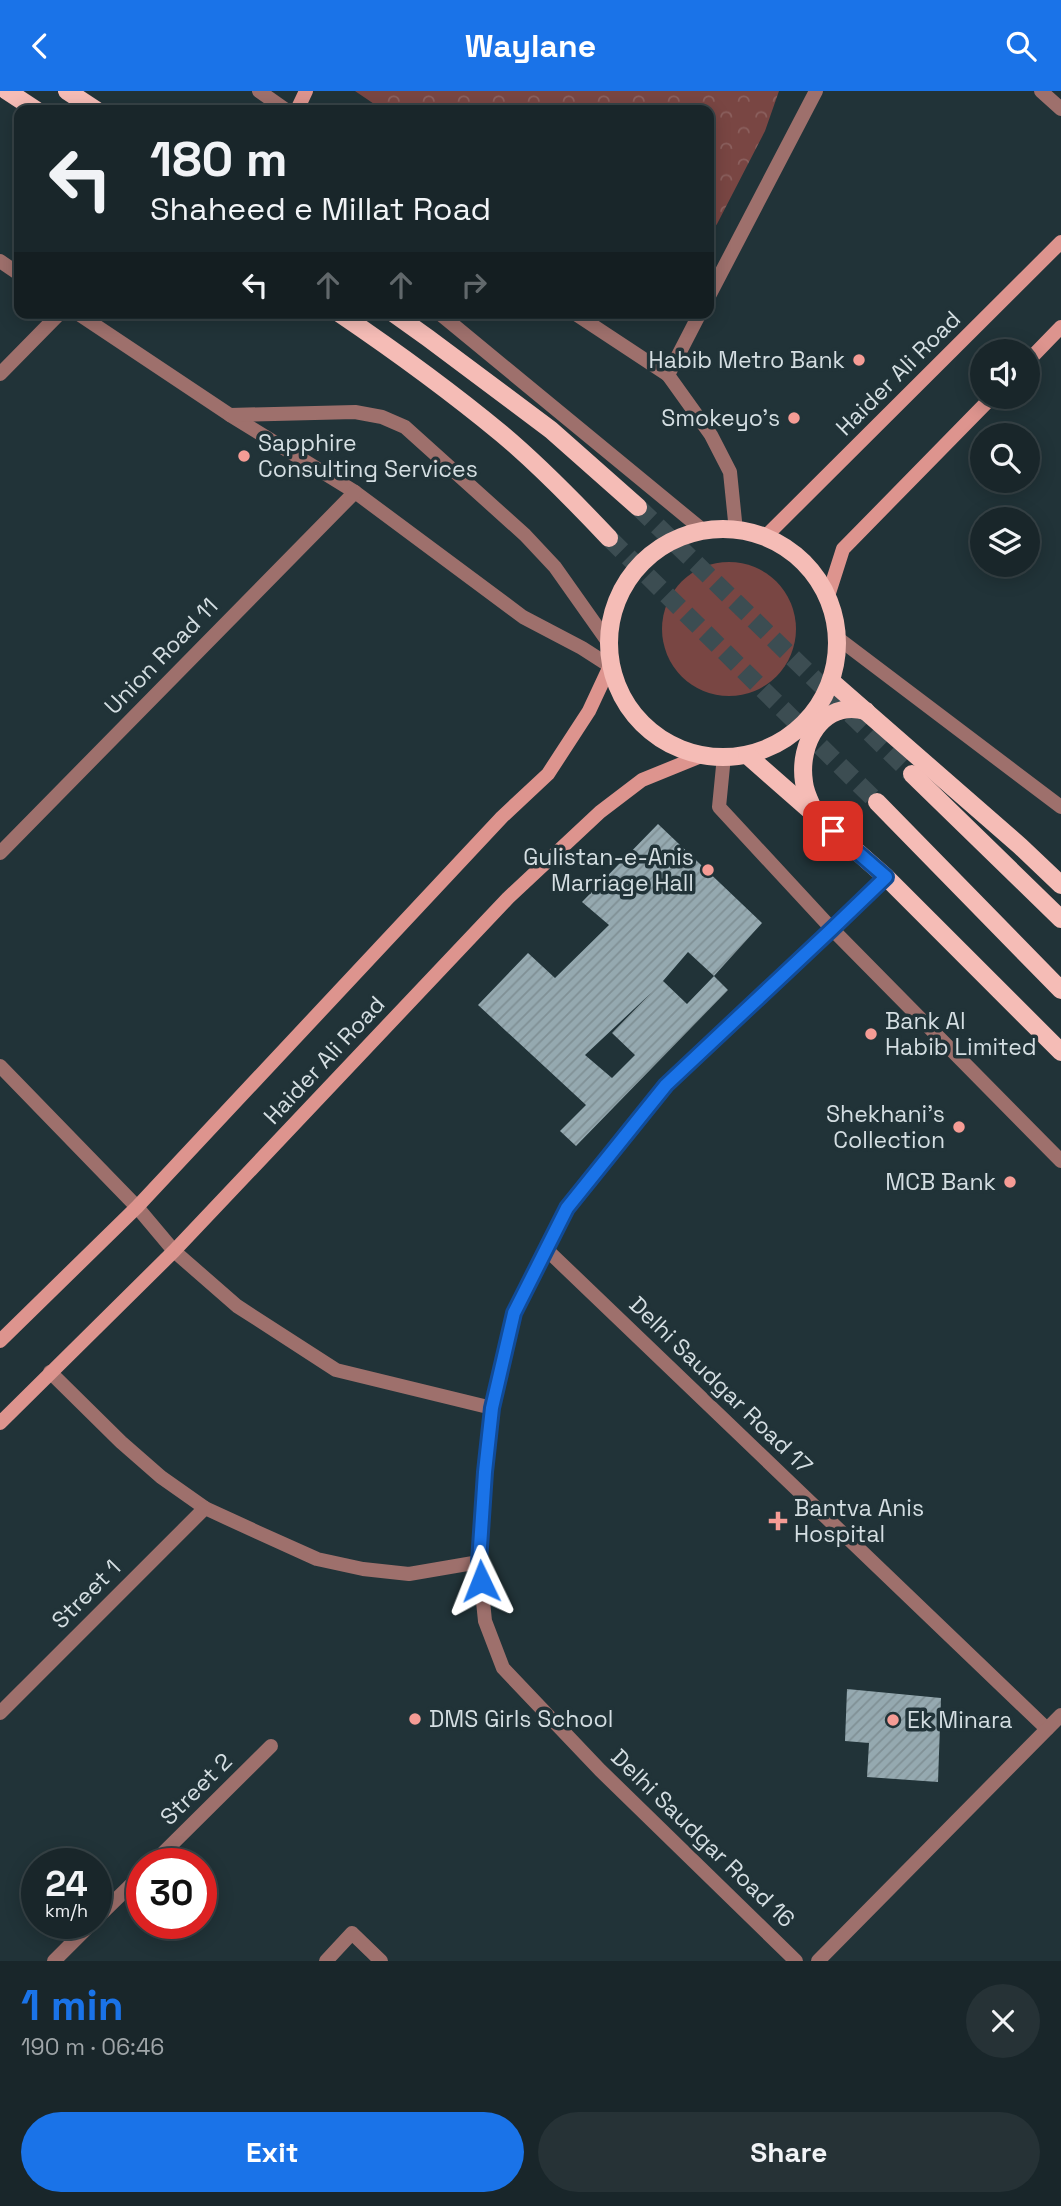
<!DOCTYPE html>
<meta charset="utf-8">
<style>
body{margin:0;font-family:"Space Grotesk",sans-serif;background:#263236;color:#f1f3f6;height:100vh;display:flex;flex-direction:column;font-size:26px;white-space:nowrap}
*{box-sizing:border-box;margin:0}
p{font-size:23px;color:#9fa5a8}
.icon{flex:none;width:38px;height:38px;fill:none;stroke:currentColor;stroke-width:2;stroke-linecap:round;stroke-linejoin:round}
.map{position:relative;height:1870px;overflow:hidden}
.panel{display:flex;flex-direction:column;background:#19262a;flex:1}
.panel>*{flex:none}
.top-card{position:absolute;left:14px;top:14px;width:700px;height:214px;border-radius:14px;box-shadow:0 4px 18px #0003,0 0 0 2px #374347;background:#19262a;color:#f1f3f6;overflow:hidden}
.buttons{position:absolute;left:970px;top:248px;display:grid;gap:14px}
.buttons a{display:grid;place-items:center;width:70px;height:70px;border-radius:50%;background:#19262a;box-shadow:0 4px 18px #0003,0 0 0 2px #374347;font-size:35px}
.speed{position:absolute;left:21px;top:1757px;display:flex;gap:14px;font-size:35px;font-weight:700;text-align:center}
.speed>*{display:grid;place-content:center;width:91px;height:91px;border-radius:50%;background:#19262a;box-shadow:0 4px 18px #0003,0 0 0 2px #374347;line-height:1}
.speed small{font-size:18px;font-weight:400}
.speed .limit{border:10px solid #d22;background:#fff;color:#111}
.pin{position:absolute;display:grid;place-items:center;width:60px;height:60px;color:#fff;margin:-30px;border-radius:14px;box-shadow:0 4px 10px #0006}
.me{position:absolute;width:77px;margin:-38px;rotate:358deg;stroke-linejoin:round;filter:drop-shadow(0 0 5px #0008)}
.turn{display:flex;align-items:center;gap:24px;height:147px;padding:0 21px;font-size:32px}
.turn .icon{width:91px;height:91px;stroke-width:2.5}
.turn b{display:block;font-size:49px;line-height:60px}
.lanes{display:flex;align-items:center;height:66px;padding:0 21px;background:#0003;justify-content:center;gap:35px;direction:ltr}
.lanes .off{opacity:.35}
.round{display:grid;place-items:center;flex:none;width:74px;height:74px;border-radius:37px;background:#263236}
.head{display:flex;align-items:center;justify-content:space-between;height:119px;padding:0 21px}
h1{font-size:42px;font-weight:800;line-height:52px;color:#1a73e8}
.cta{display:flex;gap:14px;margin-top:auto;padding:14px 21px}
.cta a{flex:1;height:80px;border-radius:42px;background:#1a73e8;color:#fff;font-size:28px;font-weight:800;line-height:80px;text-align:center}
.cta a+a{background:#263236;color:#f1f3f6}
header{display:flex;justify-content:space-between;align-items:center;height:91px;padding:0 21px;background:#1a73e8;color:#fff;font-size:32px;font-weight:800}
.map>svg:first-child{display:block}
.grass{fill:#794643}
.park{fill:url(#park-crowns)}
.building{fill:url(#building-hatch);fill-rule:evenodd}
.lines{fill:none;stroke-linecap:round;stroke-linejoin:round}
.primary-tunnel{stroke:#3c4d52;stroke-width:18;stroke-dasharray:18 9;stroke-linecap:butt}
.street{stroke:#9e706c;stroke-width:14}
.secondary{stroke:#dd948e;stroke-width:14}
.primary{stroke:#f5bcb6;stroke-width:18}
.route-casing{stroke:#114b97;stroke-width:18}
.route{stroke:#1a73e8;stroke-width:12}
.poi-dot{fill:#f59c95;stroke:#213338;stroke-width:2.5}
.labels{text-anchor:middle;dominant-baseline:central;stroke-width:7;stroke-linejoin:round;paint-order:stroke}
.poi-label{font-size:23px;fill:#d4dee2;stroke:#213338;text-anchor:end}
.street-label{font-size:23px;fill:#d4dee2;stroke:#213338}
</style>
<header><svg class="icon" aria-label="back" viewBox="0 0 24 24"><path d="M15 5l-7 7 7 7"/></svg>Waylane<svg class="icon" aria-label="search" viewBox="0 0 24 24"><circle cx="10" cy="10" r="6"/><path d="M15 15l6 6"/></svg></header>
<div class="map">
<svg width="1061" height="1870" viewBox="0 0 1061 1870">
<defs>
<pattern id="park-crowns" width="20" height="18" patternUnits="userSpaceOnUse" patternTransform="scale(1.75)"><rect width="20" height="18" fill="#794643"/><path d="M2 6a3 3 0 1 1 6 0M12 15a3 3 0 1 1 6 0" fill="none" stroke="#8b605e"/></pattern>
<pattern id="building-hatch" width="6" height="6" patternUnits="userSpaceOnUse" patternTransform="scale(1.75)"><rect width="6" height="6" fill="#95a9b0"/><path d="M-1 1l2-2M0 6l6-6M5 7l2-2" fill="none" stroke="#809095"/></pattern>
</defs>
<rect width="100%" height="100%" fill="#213338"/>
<!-- grass -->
<circle class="grass" cx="729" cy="538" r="67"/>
<!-- park -->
<polygon class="park" points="355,0 779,0 765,40 717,133 709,144 709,19 383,19"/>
<!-- building -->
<g class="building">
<path d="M658,733l104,99 -48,53 -26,-24 -25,29 24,23 27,-28 14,14 -152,156 -16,-15 26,-26 -108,-100 50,-52 27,25 54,-53 -27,-23zM651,902l-39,40 23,22 -23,23 -27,-23z"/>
<polygon points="847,1598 941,1607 938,1691 867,1686 869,1652 845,1650"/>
</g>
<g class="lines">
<!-- primary-tunnel -->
<g class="primary-tunnel">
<polyline points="638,416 912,683"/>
<polyline points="609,447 877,711"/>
</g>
<!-- street -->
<g class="street">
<polyline points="259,0 286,19"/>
<polyline points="1041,0 1061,18"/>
<polyline points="0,170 19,183"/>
<polyline points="709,205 816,0"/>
<polyline points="77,222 230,324 355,401 523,526 582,557 610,575"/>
<polyline points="439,222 705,441"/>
<polyline points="574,222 668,284 711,344 730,381 736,440"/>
<polyline points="0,283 60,222"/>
<polyline points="668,284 700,222"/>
<polyline points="230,324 355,321 382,326 405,336 525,444 555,476 608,551"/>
<polyline points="839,548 1061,716"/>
<polyline points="724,665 719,716 832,838 1061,1070"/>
<polyline points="0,762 355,401"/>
<polyline points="0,975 137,1116 174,1160 237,1215 336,1279 492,1317"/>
<polyline points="546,1158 1047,1638"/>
<polyline points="50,1281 121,1351 161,1386 205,1417 257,1441 317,1468 363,1478 409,1483 479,1471"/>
<polyline points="0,1622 205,1417"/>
<polyline points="152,1773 271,1655"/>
<polyline points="96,1828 142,1783"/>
<polyline points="54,1870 92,1832"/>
<polyline points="326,1870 352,1842 381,1870"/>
<polyline points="796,1870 600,1679 503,1577 485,1530 479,1471 485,1381 492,1317 514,1222 567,1117 666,994 832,838 886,786"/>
<polyline points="818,1870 1061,1624"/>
</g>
<!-- secondary -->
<g class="secondary">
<polyline points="297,19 306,0"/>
<polyline points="1027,271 1061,236"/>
<polyline points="766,445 1061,151"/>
<polyline points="828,505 843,458 992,306"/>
<polyline points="0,1250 137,1116 502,726 548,683 589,620 610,575"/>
<polyline points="0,1332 174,1160 508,807 600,721 642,689 701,665"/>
</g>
<!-- primary -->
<g class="primary">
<polyline points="7,0 36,19"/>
<polyline points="67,0 96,19"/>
<path d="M339,222c56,38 111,78 163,121 38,32 73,68 107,104"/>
<polyline points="393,222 428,247 551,339 638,416"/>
<circle cx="723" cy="552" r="114"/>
<polyline points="831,590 1020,755 1061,794"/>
<polyline points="747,664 886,786 1061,961"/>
<polyline points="912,683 1061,828"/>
<polyline points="877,711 1061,899"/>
<path d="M815,722c-4,-10 -10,-20 -11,-31 -6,-38 18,-83 62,-71"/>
</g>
</g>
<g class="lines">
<!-- route casing -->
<g class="route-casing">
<polyline id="route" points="481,1490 479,1471 485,1381 492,1317 514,1222 567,1117 666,994 832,838 886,786 833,740"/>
</g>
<!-- route -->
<use href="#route" class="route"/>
</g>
<!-- markers -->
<g class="poi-dot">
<circle cx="859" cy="269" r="7"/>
<circle cx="794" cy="327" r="7"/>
<circle cx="244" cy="365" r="7"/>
<circle cx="708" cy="779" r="7"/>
<circle cx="871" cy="943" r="7"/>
<circle cx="959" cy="1036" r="7"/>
<circle cx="1010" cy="1091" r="7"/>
<path d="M774.5 1419.5h7v7h7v7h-7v7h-7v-7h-7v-7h7z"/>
<circle cx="415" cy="1628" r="7"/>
<circle cx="893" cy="1629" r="7"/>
</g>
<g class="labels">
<!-- poi labels -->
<g class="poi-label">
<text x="845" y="269">Habib Metro Bank</text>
<text x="780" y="327">Smokeyo's</text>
<text x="258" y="352" text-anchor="start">Sapphire<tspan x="258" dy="26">Consulting Services</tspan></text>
<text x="694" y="766">Gulistan-e-Anis<tspan x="694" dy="26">Marriage Hall</tspan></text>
<text x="885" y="930" text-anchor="start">Bank Al<tspan x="885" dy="26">Habib Limited</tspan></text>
<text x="945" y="1023">Shekhani's<tspan x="945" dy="26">Collection</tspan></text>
<text x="996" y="1091">MCB Bank</text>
<text x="794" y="1417" text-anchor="start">Bantva Anis<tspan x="794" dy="26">Hospital</tspan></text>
<text x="429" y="1628" text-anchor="start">DMS Girls School</text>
<text x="907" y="1629" text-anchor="start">Ek Minara</text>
</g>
<!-- street labels -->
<g class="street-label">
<text transform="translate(898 282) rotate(-45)">Haider Ali Road</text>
<text transform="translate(161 565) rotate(-46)">Union Road 11</text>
<text transform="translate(324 969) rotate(-47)">Haider Ali Road</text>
<text transform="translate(721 1294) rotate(44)">Delhi Saudgar Road 17</text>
<text transform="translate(86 1503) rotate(-45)">Street 1</text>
<text transform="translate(196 1698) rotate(-45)">Street 2</text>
<text transform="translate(703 1747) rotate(44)">Delhi Saudgar Road 16</text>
</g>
</g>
</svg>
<div class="buttons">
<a><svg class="icon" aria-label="sound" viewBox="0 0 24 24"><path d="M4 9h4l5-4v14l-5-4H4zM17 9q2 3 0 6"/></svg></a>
<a><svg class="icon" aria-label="search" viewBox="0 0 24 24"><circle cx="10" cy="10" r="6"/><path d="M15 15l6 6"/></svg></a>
<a><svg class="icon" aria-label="layers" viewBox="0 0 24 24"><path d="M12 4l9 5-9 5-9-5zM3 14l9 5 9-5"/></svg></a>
</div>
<div class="speed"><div>24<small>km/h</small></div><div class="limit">30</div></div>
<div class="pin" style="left:833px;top:740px;background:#d93025"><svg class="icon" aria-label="arrive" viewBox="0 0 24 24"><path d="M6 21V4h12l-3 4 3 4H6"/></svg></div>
<svg class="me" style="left:481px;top:1490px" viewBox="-20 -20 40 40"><path d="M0-17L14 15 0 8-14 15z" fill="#1a73e8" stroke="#fff" stroke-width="4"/></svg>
<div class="top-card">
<div class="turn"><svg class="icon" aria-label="left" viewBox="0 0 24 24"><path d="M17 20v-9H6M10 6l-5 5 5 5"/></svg><div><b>180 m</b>Shaheed e Millat Road</div></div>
<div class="lanes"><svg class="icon" aria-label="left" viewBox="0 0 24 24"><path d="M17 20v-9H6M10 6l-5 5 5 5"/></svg><svg class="icon off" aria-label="ahead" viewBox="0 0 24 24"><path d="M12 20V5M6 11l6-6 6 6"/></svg><svg class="icon off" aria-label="ahead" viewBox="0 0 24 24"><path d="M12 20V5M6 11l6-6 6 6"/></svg><svg class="icon off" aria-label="right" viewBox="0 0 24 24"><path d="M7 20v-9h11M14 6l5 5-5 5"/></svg></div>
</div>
</div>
<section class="panel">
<div class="head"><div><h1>1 min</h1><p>190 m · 06:46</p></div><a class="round"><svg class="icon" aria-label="close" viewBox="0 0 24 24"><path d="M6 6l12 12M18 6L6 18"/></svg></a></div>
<div class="cta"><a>Exit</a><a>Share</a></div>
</section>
